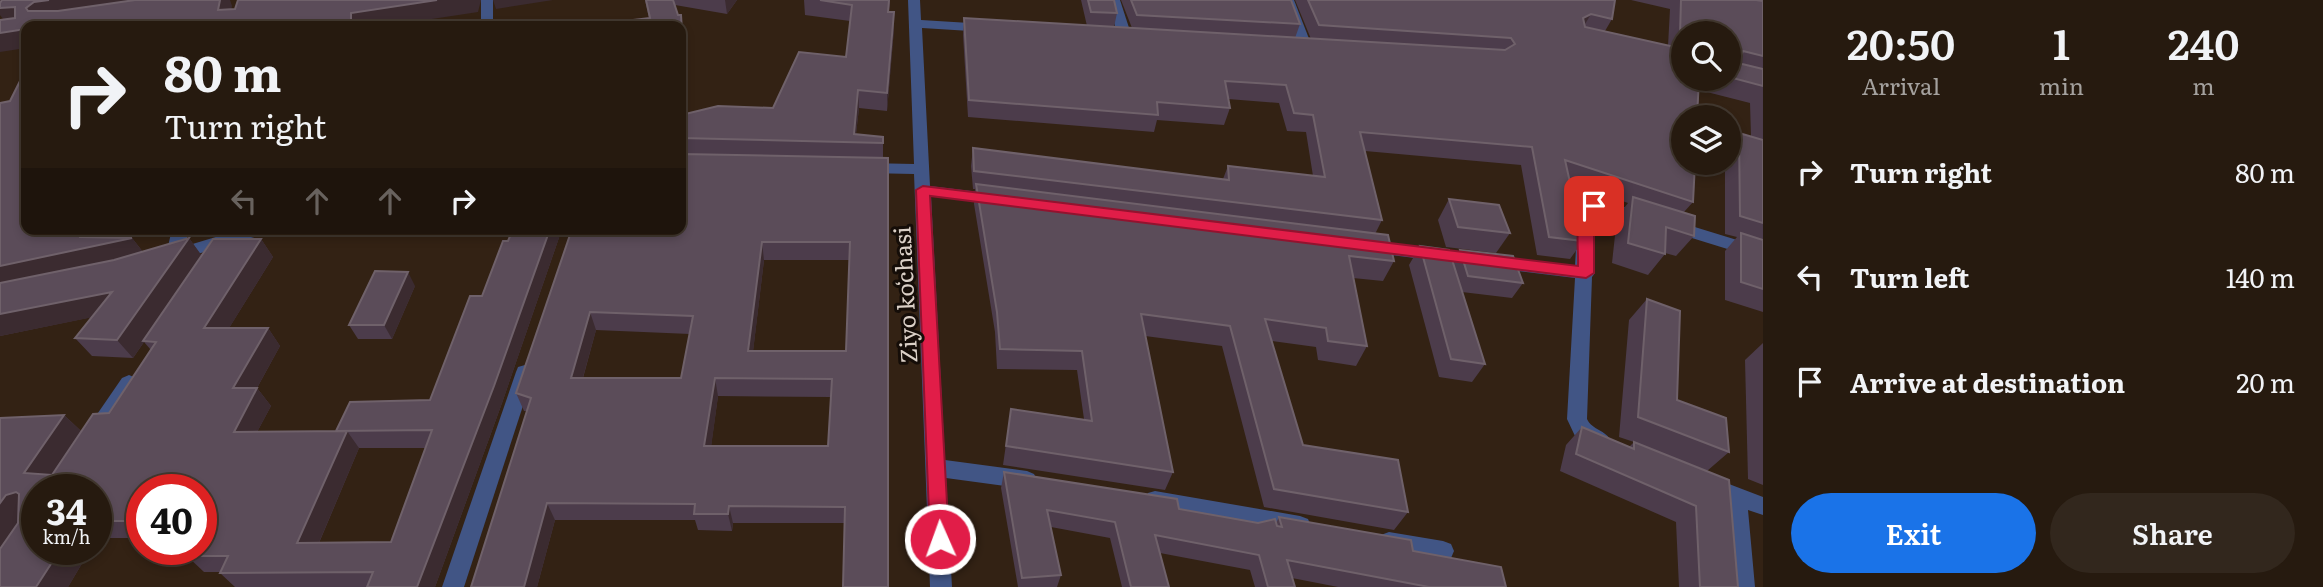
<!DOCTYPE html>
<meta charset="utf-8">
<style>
body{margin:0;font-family:Literata,serif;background:#32271d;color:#f1f3f6;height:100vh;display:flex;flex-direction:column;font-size:26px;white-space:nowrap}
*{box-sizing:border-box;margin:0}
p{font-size:23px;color:#a4a19e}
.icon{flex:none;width:38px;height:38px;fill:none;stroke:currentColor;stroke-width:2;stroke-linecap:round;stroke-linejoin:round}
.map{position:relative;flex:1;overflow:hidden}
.details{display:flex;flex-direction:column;background:#261a0f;width:560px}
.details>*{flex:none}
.top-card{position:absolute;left:21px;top:21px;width:665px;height:214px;border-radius:14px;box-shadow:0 4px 10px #0003,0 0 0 2px #42382f;background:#261a0f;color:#f1f3f6;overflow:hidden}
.tools{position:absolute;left:1671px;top:21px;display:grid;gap:14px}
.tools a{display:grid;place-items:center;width:70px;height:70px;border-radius:50%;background:#261a0f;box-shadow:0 4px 10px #0003,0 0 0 2px #42382f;font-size:35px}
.speed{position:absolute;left:21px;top:474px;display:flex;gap:14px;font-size:35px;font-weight:700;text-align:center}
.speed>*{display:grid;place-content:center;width:91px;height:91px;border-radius:50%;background:#261a0f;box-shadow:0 4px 10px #0003,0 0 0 2px #42382f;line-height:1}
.speed small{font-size:18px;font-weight:400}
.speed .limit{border:10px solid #d22;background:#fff;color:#111}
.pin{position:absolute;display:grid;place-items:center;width:60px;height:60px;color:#fff;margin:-30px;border-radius:14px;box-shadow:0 4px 10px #0006}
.me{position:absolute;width:77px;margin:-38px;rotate:358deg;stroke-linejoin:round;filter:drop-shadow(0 0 5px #0008)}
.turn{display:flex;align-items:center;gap:24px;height:147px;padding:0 28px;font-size:32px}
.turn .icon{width:91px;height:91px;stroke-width:2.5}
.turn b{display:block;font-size:49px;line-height:60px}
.lanes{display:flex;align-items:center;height:66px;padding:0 28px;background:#0003;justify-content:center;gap:35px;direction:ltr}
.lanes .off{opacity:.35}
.eta{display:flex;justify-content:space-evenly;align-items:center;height:119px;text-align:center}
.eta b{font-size:42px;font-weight:600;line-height:49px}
.cta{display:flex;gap:14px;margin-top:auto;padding:14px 28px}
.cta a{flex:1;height:80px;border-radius:42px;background:#1a73e8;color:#fff;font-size:28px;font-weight:600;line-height:80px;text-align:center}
.cta a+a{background:#32271d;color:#f1f3f6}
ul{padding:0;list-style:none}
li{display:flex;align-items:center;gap:21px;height:105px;padding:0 28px}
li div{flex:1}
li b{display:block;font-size:26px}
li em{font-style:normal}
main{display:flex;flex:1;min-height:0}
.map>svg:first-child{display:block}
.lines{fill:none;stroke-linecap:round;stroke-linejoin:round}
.minor{fill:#415585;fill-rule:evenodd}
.wall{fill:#4c3c4b;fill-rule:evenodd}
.shaded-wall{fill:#3b2b30}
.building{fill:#5b4c59;stroke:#6f616a;stroke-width:2;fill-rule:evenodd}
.route{fill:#e11d48;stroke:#92132f;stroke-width:2}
.labels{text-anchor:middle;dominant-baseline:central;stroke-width:6;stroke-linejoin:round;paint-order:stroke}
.street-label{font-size:23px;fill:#dbd0c7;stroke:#150d08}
</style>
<main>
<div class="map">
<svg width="1763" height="587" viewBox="0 0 1763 587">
<rect width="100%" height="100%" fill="#332214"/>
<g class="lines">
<!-- minor -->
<g class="minor">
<rect x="481" y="0" width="12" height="26"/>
<polygon points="908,0 920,0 921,20 986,24 992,28 986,32 922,28 930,186 996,194 1004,199 996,204 931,196 945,460 1027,471 1034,474 1037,480 1034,486 1027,489 946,478 952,587 930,587 914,174 866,173 858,168 866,163 914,164"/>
<polygon points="1108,0 1120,0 1132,37 1130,40 1120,40 1118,37"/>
<polygon points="1282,0 1294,0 1313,49 1311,52 1301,52 1299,49"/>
<path d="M1600,201l48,12 2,4 -8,5 -42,-11 -6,5 -2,53 3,4 -3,4 -5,142c5,11 19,11 24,22l-3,6 -7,2 -26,-13 -8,-17 8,-141 -208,-26 -8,-6 8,-6 208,26 3,-52 10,-12z"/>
<polygon points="1672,220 1763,248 1763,260 1666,230 1664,226"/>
<polygon points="172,229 188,229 186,246 242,229 270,229 268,233 174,261 166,255"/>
<polygon points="525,365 532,367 534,372 464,587 442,587 516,372 518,367"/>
<polygon points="129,375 136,378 139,383 136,388 103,438 96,440 89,438 86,432 89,426 122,378"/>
<polygon points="1708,476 1763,497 1763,515 1748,510 1755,587 1733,587 1726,501 1701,491 1698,485 1701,479"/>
<polygon points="1155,491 1300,516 1308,519 1311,526 1308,533 1300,536 1155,509 1148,507 1144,500 1148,493"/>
<polygon points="1389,532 1443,541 1451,544 1454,551 1451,558 1443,561 1389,552 1381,549 1378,542 1381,535"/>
</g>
</g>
<!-- wall -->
<g class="wall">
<polygon points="643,0 737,0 727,14 675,5 683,29 685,45 649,18 645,0"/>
<path d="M804,0h86l-1,12h5v17l-7,82 -28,-3 -3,26 27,3v21l-38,365h-112l-1,8 -34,-1 -3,-10h-140l-18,67 -11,-176h-2l-8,-18 56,-164h109v-114l92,-7 73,-51 4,-36 -45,-6zM764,260h86l-4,91h-93zM596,330l94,4 -9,44h-98zM718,396l113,1 -3,49h-117z"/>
<path d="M1081,0h33l3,13 -3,14 18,1 -11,-28h170l9,24 -5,14 16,1 -16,-39h320l-3,19 -7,12 63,15 2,-37 -39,-9h132v312l-38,-12v-49l12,-14 -12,-3v-71h4v-18l10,-12 12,3 -1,-33 -51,-13 -6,112 -9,10 10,24 -18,20 -11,-3v1l-17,21 -36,-12 5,-46 11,-14 -58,-20 13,58 -13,18 -33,-4 -16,-90 -156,-14 17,69 -7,14 19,27 -11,20 -30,-3 14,68 -11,20 -38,-6 -2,-13 -44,-6 31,104 105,67 -14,18 -130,-23 -42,-161 -77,-10 28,136 -8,18 -162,-25 8,-56 73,10 -7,-49 -80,-1 -2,-37 -21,-128 1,-15h-2l-2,-23 2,-18 250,31 5,-13 85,10 -7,-44 -19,-1 -8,-28 -51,-4 2,9 -6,17 -67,-5 -3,12 -186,-15 -5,-82 1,-17 123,8zM1684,33h45v46h-45z"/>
<path d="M26,69v160h118l-45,8 33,1 11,14 46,-14 12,17 12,-16h48l12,18 -44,71h39l12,18 -23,42 14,18 -14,26 79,-1 14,-29 80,-2 40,-104h12l21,-55h5l5,-12h49l-60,174 -67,184h-200l-15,-14v-1h-16l-17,-16 3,-6h11v-60h-59v48h-44l-2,2v-50h-59v60h53l-22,37h-68v-169l64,-3 17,16 12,-17 16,-1 42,-63 -7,-8 -11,16 -41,-2 -17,-18 17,-21 -92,19v-233l10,-2zM359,448h67l-35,94 -72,1z"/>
<polygon points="1449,199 1510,233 1496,253 1446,247 1438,220"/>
<polygon points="1420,246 1453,261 1460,250 1523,283 1512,298 1462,292 1485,364 1472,382 1439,377 1409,265"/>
<polygon points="415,286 392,339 358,339 349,325"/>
<polygon points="1647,299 1677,400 1729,452 1707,471 1738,587 1679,587 1676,522 1560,471 1566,445 1582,427 1629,447 1634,442 1619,437 1629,320"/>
<polygon points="1763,343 1763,485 1748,479 1745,360"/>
<polygon points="1004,472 1179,509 1258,523 1276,523 1279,517 1413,551 1506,587 1338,587 1292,578 1295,587 1255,587 1250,570 1160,553 1169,587 1122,587 1110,538 1051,527 1061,575 1057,587 1018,587 1001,488"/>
</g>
<!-- shaded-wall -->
<g class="shaded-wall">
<polygon points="0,0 11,0 28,24 8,26 0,15"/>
<polygon points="49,0 174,0 38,26 26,8 34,2"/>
<polygon points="220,0 230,0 232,6 228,26 218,10"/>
<polygon points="437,0 481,0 478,12 386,26 352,26 351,23 351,13"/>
<polygon points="493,0 553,0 496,9"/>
<polygon points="725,0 737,0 727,14"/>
<polygon points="894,12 894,29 887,111 887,93"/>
<polygon points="1591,14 1581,31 1583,18"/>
<polygon points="681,15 685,45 681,46"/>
<polygon points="26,29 26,48 0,52 0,33"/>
<polygon points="858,90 859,108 855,142 854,134"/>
<polygon points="80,229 144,229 94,238 132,238 146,256 0,288 0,266 80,237"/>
<polygon points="550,229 562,229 502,403 435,587 417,587"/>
<polygon points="189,238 202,256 143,341 144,342 133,358 117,340"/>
<polygon points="261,239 273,257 218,346 204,328"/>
<polygon points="762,242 764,260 751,369 748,351"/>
<polygon points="408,272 415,286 392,339 384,325"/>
<polygon points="112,292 128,310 0,336 0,314"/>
<polygon points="590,312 596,330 578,395 571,378"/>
<polygon points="268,328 280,346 247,406 233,388"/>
<polygon points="715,378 718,396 709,463 704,446"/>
<polygon points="257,388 271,406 248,449 234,432"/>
<polygon points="64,415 83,433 45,490 24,473"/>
<polygon points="347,431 359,448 312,559 297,543"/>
<polygon points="16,492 36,508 0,550 0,503 6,495"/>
<polygon points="547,503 555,520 537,587 524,587"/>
<polygon points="729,506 733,523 732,531 728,514"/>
<polygon points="60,550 90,550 68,587 36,587"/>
</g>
<!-- building -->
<g class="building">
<polygon points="2,0 49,0 34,2 26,8 28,11 58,11 135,0 220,0 218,10 235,9 238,0 437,0 351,13 351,23 360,24 359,26 26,26 26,29 0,33 0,20 15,18 15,7 0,8 0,3"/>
<polygon points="646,0 673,0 678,15 681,15 682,31 681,31 681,26 616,26 615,22 650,18"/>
<polygon points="820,0 889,0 888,12 894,12 887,93 858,90 854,134 883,137 883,143 681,138 681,115 718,106 773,108 799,52 846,57 852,5"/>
<polygon points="1088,0 1114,0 1117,13 1091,12"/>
<polygon points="1131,0 1291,0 1300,24 1137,15"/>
<polygon points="1308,0 1615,0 1612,19 1591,14 1583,18 1585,27 1684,49 1684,79 1699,79 1697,117 1684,117 1684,163 1695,163 1693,202 1565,160 1583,241 1549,237 1532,147 1360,132 1382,220 974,171 973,148 1229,180 1228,166 1325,177 1313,115 1294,113 1286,85 1225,81 1230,108 1157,102 1158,115 969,100 964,18 1505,50 1515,44 1511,38 1319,25"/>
<polygon points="1681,0 1756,0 1763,1 1763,56 1743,51 1738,63 1763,69 1763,86 1729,77 1729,33 1684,33 1684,36 1680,35"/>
<polygon points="26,69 26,229 80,229 80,237 132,238 0,266 0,103 10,101"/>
<polygon points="1739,133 1763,140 1763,223 1740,216"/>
<path d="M681,154l207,4v429h-45l2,-80 -116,-1 -1,8h-34l1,-10 -148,-1 -23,84h-53l60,-189 -15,-5 56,-164h109zM762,242h88l-4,109h-98zM590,312l103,4 -12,62h-110zM715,378l117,1 -4,67h-124z"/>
<polygon points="976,184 1388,235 1394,261 1349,256 1367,346 1328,341 1326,328 1265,319 1303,445 1398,460 1408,512 1274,489 1230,326 1141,314 1173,472 1006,446 1011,409 1092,421 1082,351 1000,349 997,312"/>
<polygon points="1633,197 1695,216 1694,236 1666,227 1665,254 1628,243"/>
<polygon points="1449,199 1499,205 1510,233 1458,227"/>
<polygon points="513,229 550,229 494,386 417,587 367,587 373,572 220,573 228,556 187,556 190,550 201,550 201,529 205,521 201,521 201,490 142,490 142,521 96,521 96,490 37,490 37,550 60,550 36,587 0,587 0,549 18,523 19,494 16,492 6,495 0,503 0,418 64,415 24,473 52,475 93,414 109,413 156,342 143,341 213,239 261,239 204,328 268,328 233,388 257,388 234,432 347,431 297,543 391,542 432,430 336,431 350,402 430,400 470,296 482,296 503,241 508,241"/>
<polygon points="1741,233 1763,240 1763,289 1741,282"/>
<polygon points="189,238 117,340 75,338 112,292 0,314 0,283 114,260"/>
<polygon points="1420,246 1449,250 1485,364 1451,359"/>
<polygon points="1460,250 1513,256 1523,283 1468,276"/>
<polygon points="375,271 408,272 384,325 349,325"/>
<polygon points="1647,299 1680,311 1677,400 1726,418 1729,452 1638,417"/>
<polygon points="1582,427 1634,449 1634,442 1729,480 1738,587 1700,587 1696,506 1576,454"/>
<polygon points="1004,472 1177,499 1179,509 1258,523 1275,519 1277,526 1282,527 1279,517 1411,540 1413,551 1501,567 1506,587 1429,587 1287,560 1295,587 1268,587 1259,555 1155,535 1169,587 1131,587 1115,522 1047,510 1061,575 1022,578"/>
</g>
<!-- route -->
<path class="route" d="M923,186l655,80c1,-20 -7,-57 16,-65l7,5 -7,9v58l-8,5 -656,-82 19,343 -2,7 -7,2 -7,-2 -3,-7 -14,-349z"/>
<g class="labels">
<!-- street labels -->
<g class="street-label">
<text transform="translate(904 295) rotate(-93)">Ziyo koʻchasi</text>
</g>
</g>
</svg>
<div class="tools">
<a><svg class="icon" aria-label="search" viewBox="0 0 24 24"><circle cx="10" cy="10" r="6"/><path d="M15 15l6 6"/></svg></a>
<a><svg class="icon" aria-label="layers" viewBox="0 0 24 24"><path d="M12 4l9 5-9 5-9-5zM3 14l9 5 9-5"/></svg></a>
</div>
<div class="speed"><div>34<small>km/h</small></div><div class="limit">40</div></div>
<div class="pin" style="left:1594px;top:206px;background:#d93025"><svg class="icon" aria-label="arrive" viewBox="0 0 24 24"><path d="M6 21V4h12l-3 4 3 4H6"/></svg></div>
<svg class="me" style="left:940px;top:539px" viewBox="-20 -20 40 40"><circle r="17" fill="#e11d48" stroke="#fff" stroke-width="3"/><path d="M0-11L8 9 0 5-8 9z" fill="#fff"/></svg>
<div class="top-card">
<div class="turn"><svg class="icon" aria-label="right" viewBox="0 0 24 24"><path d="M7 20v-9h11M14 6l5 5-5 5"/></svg><div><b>80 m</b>Turn right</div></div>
<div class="lanes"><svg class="icon off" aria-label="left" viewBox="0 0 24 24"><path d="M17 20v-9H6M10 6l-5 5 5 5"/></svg><svg class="icon off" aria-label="ahead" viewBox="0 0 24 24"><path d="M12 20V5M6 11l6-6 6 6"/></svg><svg class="icon off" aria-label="ahead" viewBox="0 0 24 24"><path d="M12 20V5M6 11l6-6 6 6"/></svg><svg class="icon" aria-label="right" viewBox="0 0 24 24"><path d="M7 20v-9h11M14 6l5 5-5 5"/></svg></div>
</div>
</div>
<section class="details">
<div class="eta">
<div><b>20:50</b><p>Arrival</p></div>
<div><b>1</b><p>min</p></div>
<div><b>240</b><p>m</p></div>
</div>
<ul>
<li><svg class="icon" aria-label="right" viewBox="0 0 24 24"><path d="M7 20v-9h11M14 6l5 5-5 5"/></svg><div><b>Turn right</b></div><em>80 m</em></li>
<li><svg class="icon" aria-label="left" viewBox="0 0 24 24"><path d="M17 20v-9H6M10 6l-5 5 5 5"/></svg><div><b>Turn left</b></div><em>140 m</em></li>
<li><svg class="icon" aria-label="arrive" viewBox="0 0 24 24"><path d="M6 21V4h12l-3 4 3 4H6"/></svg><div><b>Arrive at destination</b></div><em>20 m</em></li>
</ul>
<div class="cta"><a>Exit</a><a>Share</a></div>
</section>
</main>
